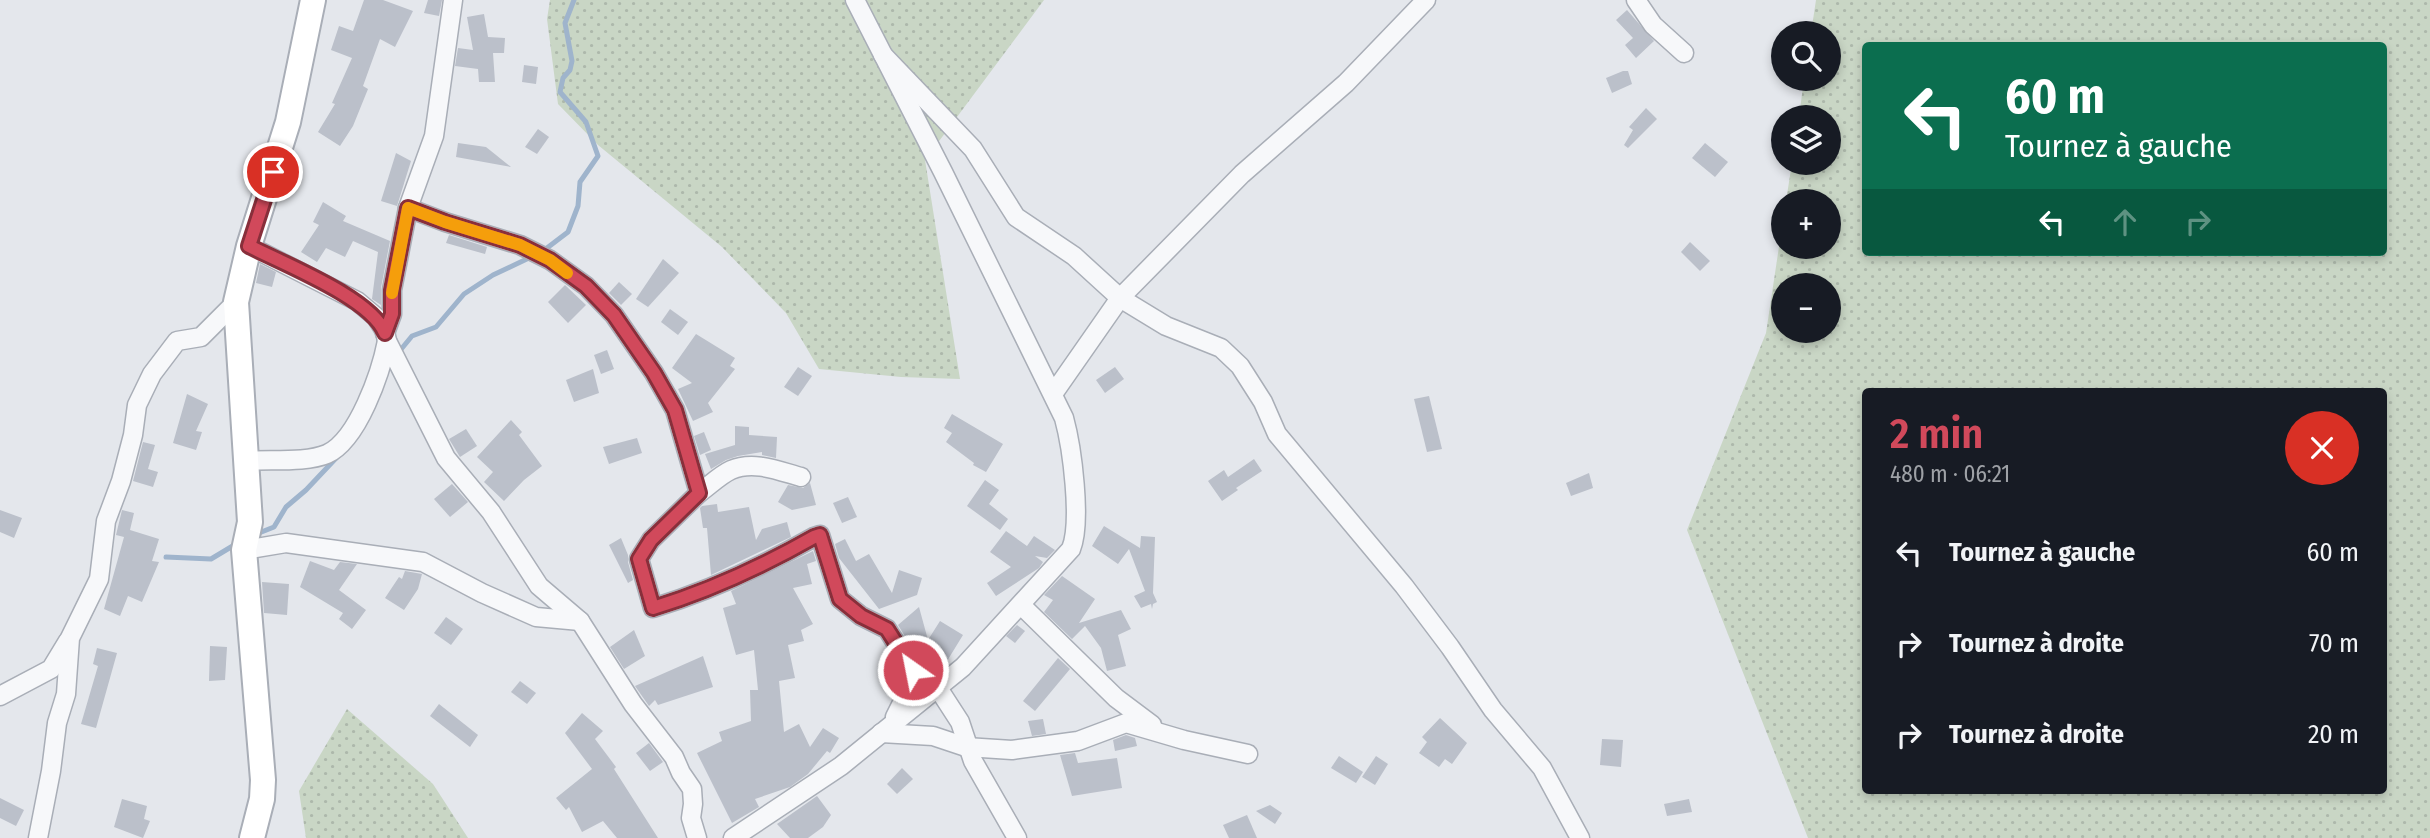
<!DOCTYPE html>
<html lang="fr">
<meta charset="utf-8">
<style>
body{margin:0;font-family:"Fira Sans Condensed",sans-serif;background:#242831;color:#f1f3f6;height:100vh;display:flex;flex-direction:column;font-size:26px;white-space:nowrap}
*{box-sizing:border-box;margin:0}
p{font-size:23px;color:#9ea1a6}
.icon{flex:none;width:38px;height:38px;fill:none;stroke:currentColor;stroke-width:2;stroke-linecap:round;stroke-linejoin:round}
.map{position:relative;flex:1;overflow:hidden}
.drawer{position:absolute;left:1862px;top:388px;width:525px;height:406px;display:flex;flex-direction:column;background:#171b24;border-radius:7px;box-shadow:0 4px 10px #0003}
.drawer>*{flex:none}
.top-card{position:absolute;left:1862px;top:42px;width:525px;height:214px;border-radius:7px;box-shadow:0 4px 10px #0003;background:#0b6e4f;color:#fff;overflow:hidden}
.controls{position:absolute;left:1771px;top:21px;display:grid;gap:14px}
.controls a{display:grid;place-items:center;width:70px;height:70px;border-radius:50%;background:#171b24;box-shadow:0 4px 10px #0003;font-size:35px}
.pin{position:absolute;display:grid;place-items:center;width:60px;height:60px;color:#fff;margin:-30px;border:4px solid #fff;border-radius:50%;box-shadow:0 2px 7px #0007}
.me{position:absolute;width:77px;margin:-38px;rotate:327deg;stroke-linejoin:round;filter:drop-shadow(0 0 5px #0008)}
.turn{display:flex;align-items:center;gap:24px;height:147px;padding:0 28px;font-size:32px}
.turn .icon{width:91px;height:91px;stroke-width:2.5}
.turn b{display:block;font-size:49px;line-height:60px}
.lanes{display:flex;align-items:center;height:66px;padding:0 28px;background:#0003;justify-content:center;gap:35px;direction:ltr}
.lanes .off{opacity:.35}
.round{display:grid;place-items:center;flex:none;width:74px;height:74px;border-radius:37px;background:#242831}
.headline{display:flex;align-items:center;justify-content:space-between;height:119px;padding:0 28px}
h1{font-size:42px;font-weight:600;line-height:52px;color:#d1495b}
ul{padding:0;list-style:none}
li{display:flex;align-items:center;gap:21px;height:91px;padding:0 28px}
li div{flex:1}
li b{display:block;font-size:26px}
li em{font-style:normal}
.map>svg:first-child{display:block}
.grass{fill:url(#grass-dots);fill-rule:evenodd}
.lines{fill:none;stroke-linecap:round;stroke-linejoin:round}
.stream{stroke:#9fb4cc;stroke-width:5}
.building{fill:#bbc0ca}
.street-casing{stroke:#a9aeb7;stroke-width:21}
.secondary-casing{stroke:#a9aeb7;stroke-width:28}
.street{stroke:#f7f8fa;stroke-width:18}
.secondary{stroke:#fff;stroke-width:24}
.route-casing{stroke:#882f3b;stroke-width:18}
.route{stroke:#d1495b;stroke-width:12}
.slow{stroke:#f59e0b;stroke-width:12}
</style>
<div class="map">
<svg width="2430" height="838" viewBox="0 0 2430 838">
<defs>
<pattern id="grass-dots" width="8" height="8" patternUnits="userSpaceOnUse" patternTransform="scale(1.75)"><rect width="8" height="8" fill="#c9d6c5"/><path d="M2 2h.1M6 6h.1" fill="none" stroke="#adb8ab" stroke-width="1.8" stroke-linecap="round"/></pattern>
</defs>
<rect width="100%" height="100%" fill="#e4e7ec"/>
<!-- grass -->
<g class="grass">
<polygon points="550,0 1044,0 925,160 960,379 901,377 819,369 786,313 722,247 598,145 558,104 547,19"/>
<path d="M1816,0h614v838h-622l-121,-308 79,-197 17,-113v27h46v-46h-43l6,-38h37v-46h-30l5,-38h25v-46h-18zM1866,46h518v206h-518zM1783,285h46v46h-46zM1866,392h518v399h-518z"/>
<polygon points="347,709 433,784 468,838 306,838 299,791"/>
</g>
<g class="lines">
<!-- stream -->
<g class="stream">
<polyline points="543,251 568,232 578,206 580,182 598,156 586,122 560,92 563,78 570,70 572,61 565,23 574,0"/>
<polyline points="398,353 412,336 436,327 464,294 493,275 531,257"/>
<polyline points="254,535 274,527 286,507 306,490 339,455"/>
<polyline points="166,557 211,559 236,544"/>
</g>
</g>
<!-- building -->
<g class="building">
<polygon points="364,0 383,0 413,11 395,47 380,39 363,86 368,89 353,126 340,146 318,132 335,104 332,103 352,58 331,50 339,26 353,31"/>
<polygon points="428,0 442,0 439,16 424,13"/>
<polygon points="1627,10 1654,41 1636,58 1625,45 1633,38 1616,20"/>
<polygon points="484,14 488,37 505,38 504,53 493,53 495,82 479,82 478,69 455,66 458,48 473,50 467,17"/>
<polygon points="524,65 538,67 536,84 522,82"/>
<polygon points="1623,71 1628,71 1632,84 1612,93 1606,78"/>
<polygon points="1646,108 1657,119 1628,148 1624,145 1633,130 1629,127"/>
<polygon points="538,129 549,137 537,154 525,147"/>
<polygon points="458,143 486,147 511,167 456,157"/>
<polygon points="1705,143 1728,162 1715,177 1692,158"/>
<polygon points="396,153 411,161 397,206 381,201"/>
<polygon points="323,202 346,216 343,221 390,241 381,288 381,305 372,299 378,252 353,241 345,257 326,248 317,262 301,252 319,225 313,222"/>
<polygon points="449,235 487,247 485,254 446,243"/>
<polygon points="1690,242 1710,261 1700,271 1681,252"/>
<polygon points="663,259 679,273 648,307 636,299"/>
<polygon points="260,264 276,272 272,287 256,283"/>
<polygon points="619,282 632,294 621,305 609,293"/>
<polygon points="565,285 586,305 568,323 548,302"/>
<polygon points="670,309 688,322 678,335 661,322"/>
<polygon points="696,334 735,358 730,366 735,369 708,403 713,412 693,421 678,389 692,383 672,368"/>
<polygon points="607,350 614,369 601,374 594,355"/>
<polygon points="798,367 812,376 798,396 784,387"/>
<polygon points="1115,367 1124,379 1105,393 1096,380"/>
<polygon points="593,369 599,393 574,402 566,380"/>
<polygon points="187,394 208,404 196,431 202,432 196,450 173,443"/>
<polygon points="1429,396 1442,449 1427,452 1414,399"/>
<polygon points="952,414 1003,444 986,472 973,465 974,463 946,442 952,433 944,428"/>
<polygon points="511,420 522,432 519,435 542,466 524,480 504,501 484,482 493,472 477,457"/>
<polygon points="735,426 749,427 749,435 777,437 776,458 762,455 762,452 738,456 726,460 711,469 705,454 735,445"/>
<polygon points="466,429 477,446 460,457 449,439"/>
<polygon points="704,432 711,450 700,455 694,436"/>
<polygon points="637,438 642,453 609,464 603,447"/>
<polygon points="143,442 155,445 148,469 158,472 153,487 133,481"/>
<polygon points="1254,459 1262,471 1236,488 1238,490 1222,501 1208,481 1224,470 1228,477"/>
<polygon points="1589,473 1593,488 1571,496 1566,483"/>
<polygon points="985,480 999,490 989,504 1008,519 1000,530 967,506"/>
<polygon points="810,483 816,505 792,510 778,502 788,485 803,488"/>
<polygon points="452,484 468,502 450,517 434,499"/>
<polygon points="848,497 857,517 842,523 833,503"/>
<polygon points="717,504 718,512 749,507 756,540 762,529 787,522 791,537 711,575 707,528 703,528 700,508 702,506"/>
<polygon points="0,510 22,518 14,538 0,532"/>
<polygon points="122,510 134,513 130,530 159,539 152,561 159,562 142,602 128,596 120,616 104,609 124,537 116,535"/>
<polygon points="1104,526 1140,548 1141,536 1155,537 1153,593 1157,602 1153,604 1152,609 1151,604 1141,608 1134,596 1145,591 1129,549 1118,564 1092,546"/>
<polygon points="1006,531 1027,546 1034,536 1055,550 1047,558 1035,556 1043,562 1039,568 996,596 987,583 1011,567 990,552"/>
<polygon points="621,538 628,555 628,562 633,580 628,583 609,545"/>
<polygon points="845,539 856,561 869,554 892,593 899,570 922,578 917,595 879,609 839,558 835,544"/>
<polygon points="813,551 816,561 807,564 812,584 793,588 813,624 801,630 804,641 788,645 795,678 779,681 784,732 799,724 810,747 823,728 839,738 830,753 827,751 808,774 790,787 755,799 759,807 732,823 697,753 722,741 719,732 751,721 750,690 758,690 754,650 736,655 723,608 736,604 731,591"/>
<polygon points="310,561 334,570 340,562 357,564 339,590 366,610 352,629 339,619 343,613 300,587"/>
<polygon points="405,571 422,574 418,589 404,610 385,598 399,577 402,579"/>
<polygon points="1062,576 1095,599 1079,623 1121,610 1131,629 1118,635 1126,666 1107,671 1101,648 1085,626 1072,639 1044,612 1053,600 1044,595"/>
<polygon points="262,582 289,584 287,615 264,613"/>
<polygon points="919,607 928,640 940,621 963,635 947,661 928,674 898,625"/>
<polygon points="446,617 463,629 451,645 434,633"/>
<polygon points="1017,625 1025,631 1015,643 1006,636"/>
<polygon points="634,630 645,656 624,669 610,647"/>
<polygon points="210,646 227,647 225,680 209,681"/>
<polygon points="97,648 117,653 96,728 81,724 98,666 93,664"/>
<polygon points="703,656 713,687 658,705 655,700 649,706 635,686"/>
<polygon points="1058,658 1070,669 1035,711 1023,701"/>
<polygon points="520,681 536,693 527,704 511,692"/>
<polygon points="439,704 478,735 470,747 430,716"/>
<polygon points="582,713 603,731 595,739 616,767 614,769 658,838 617,838 603,821 582,832 569,807 566,810 556,798 592,769 565,733"/>
<polygon points="1440,718 1467,743 1452,764 1445,759 1439,767 1419,753 1427,742 1422,737"/>
<polygon points="1043,719 1046,734 1032,736 1028,721"/>
<polygon points="1126,735 1135,738 1137,746 1115,751 1113,740"/>
<polygon points="1602,739 1623,740 1621,767 1600,765"/>
<polygon points="649,743 663,762 650,771 636,753"/>
<polygon points="1075,753 1078,763 1117,758 1122,788 1072,796 1060,755"/>
<polygon points="1339,756 1363,772 1356,783 1331,768"/>
<polygon points="1376,756 1388,764 1375,785 1362,777"/>
<polygon points="902,768 913,779 897,794 887,784"/>
<polygon points="817,796 831,815 823,827 808,838 790,838 777,824"/>
<polygon points="0,798 24,810 16,826 0,818"/>
<polygon points="122,799 147,806 144,819 150,821 143,838 114,827"/>
<polygon points="1689,799 1692,812 1667,816 1664,804"/>
<polygon points="1270,805 1282,813 1275,824 1256,811"/>
<polygon points="1247,815 1257,838 1229,838 1223,825"/>
</g>
<g class="lines">
<!-- street casing -->
<g class="street-casing">
<g id="street">
<polyline points="1636,0 1653,25 1684,53"/>
<polyline points="883,55 973,149 1016,217 1074,256 1120,298 1166,326 1221,348 1240,366 1263,402 1277,434 1404,586 1450,647 1493,710 1542,768 1580,838"/>
<path d="M408,208l37,14 75,23 30,15 36,26 28,29 40,58 21,37 24,83 -48,47 -12,19 14,49c56,-17 110,-42 161,-71l6,-2 20,64 21,17 26,13 26,41 -3,17 -15,30"/>
<polyline points="249,246 357,301 376,317 385,331 387,341 446,458 491,512 539,586 580,621 633,704 674,757 681,773 692,789 693,804 691,818 697,838"/>
<polyline points="385,333 392,314 392,290 408,208 434,136 453,0"/>
<polyline points="1053,394 1120,298 1242,174 1346,83 1426,0"/>
<path d="M246,461c23,-2 60,2 81,-7 31,-14 54,-82 60,-113"/>
<path d="M699,493c10,-7 21,-18 32,-23 23,-10 48,1 70,7"/>
<polyline points="244,550 286,543 423,562 482,593 536,617 580,621"/>
<polyline points="1021,605 1116,698 1152,725"/>
<polyline points="938,688 960,722 973,761 1017,838"/>
<polyline points="0,696 51,669 68,641"/>
<polyline points="881,733 933,736 966,747 1012,750 1078,741 1126,723 1184,740 1248,754"/>
<polyline points="38,838 51,771 57,723 66,694 70,638 99,579 106,521 121,481 133,435 137,405 152,374 177,341 201,337 236,302"/>
<path d="M733,838l108,-72 122,-99 108,-118c11,-27 1,-102 -7,-131l-121,-246 -88,-172"/>
</g>
</g>
<!-- secondary casing -->
<g class="secondary-casing">
<polyline id="secondary" points="252,838 262,799 263,780 244,550 250,522 236,302 249,246 288,122 313,0"/>
</g>
<!-- street -->
<use href="#street" class="street"/>
<!-- secondary -->
<use href="#secondary" class="secondary"/>
</g>
<g class="lines">
<!-- route casing -->
<g class="route-casing">
<path id="route" d="M273,172l-24,74c35,18 122,52 136,87l7,-19v-24l16,-82 37,14 75,23 30,15 36,26 28,29 40,58 21,37 24,83 -48,47 -12,19 14,49c56,-17 110,-42 161,-71l6,-2 20,64 21,17 26,13 26,41"/>
</g>
<!-- route -->
<use href="#route" class="route"/>
<!-- slow -->
<polyline class="slow" points="392,293 408,208 445,222 520,245 550,260 567,273"/>
</g>
</svg>
<div class="controls">
<a><svg class="icon" aria-label="search" viewBox="0 0 24 24"><circle cx="10" cy="10" r="6"/><path d="M15 15l6 6"/></svg></a>
<a><svg class="icon" aria-label="layers" viewBox="0 0 24 24"><path d="M12 4l9 5-9 5-9-5zM3 14l9 5 9-5"/></svg></a>
<a>+</a>
<a>−</a>
</div>
<div class="pin" style="left:273px;top:172px;background:#d93025"><svg class="icon" aria-label="arrive" viewBox="0 0 24 24"><path d="M6 21V4h12l-3 4 3 4H6"/></svg></div>
<svg class="me" style="left:913px;top:670px" viewBox="-20 -20 40 40"><circle r="17" fill="#d1495b" stroke="#fff" stroke-width="3"/><path d="M0-11L8 9 0 5-8 9z" fill="#fff"/></svg>
<div class="top-card">
<div class="turn"><svg class="icon" aria-label="left" viewBox="0 0 24 24"><path d="M17 20v-9H6M10 6l-5 5 5 5"/></svg><div><b>60 m</b>Tournez à gauche</div></div>
<div class="lanes"><svg class="icon" aria-label="left" viewBox="0 0 24 24"><path d="M17 20v-9H6M10 6l-5 5 5 5"/></svg><svg class="icon off" aria-label="ahead" viewBox="0 0 24 24"><path d="M12 20V5M6 11l6-6 6 6"/></svg><svg class="icon off" aria-label="right" viewBox="0 0 24 24"><path d="M7 20v-9h11M14 6l5 5-5 5"/></svg></div>
</div>
<section class="drawer">
<div class="headline"><div><h1>2 min</h1><p>480 m · 06:21</p></div><a class="round" style="background:#d93025;color:#fff"><svg class="icon" aria-label="close" viewBox="0 0 24 24"><path d="M6 6l12 12M18 6L6 18"/></svg></a></div>
<ul>
<li><svg class="icon" aria-label="left" viewBox="0 0 24 24"><path d="M17 20v-9H6M10 6l-5 5 5 5"/></svg><div><b>Tournez à gauche</b></div><em>60 m</em></li>
<li><svg class="icon" aria-label="right" viewBox="0 0 24 24"><path d="M7 20v-9h11M14 6l5 5-5 5"/></svg><div><b>Tournez à droite</b></div><em>70 m</em></li>
<li><svg class="icon" aria-label="right" viewBox="0 0 24 24"><path d="M7 20v-9h11M14 6l5 5-5 5"/></svg><div><b>Tournez à droite</b></div><em>20 m</em></li>
</ul>
</section>
</div>
